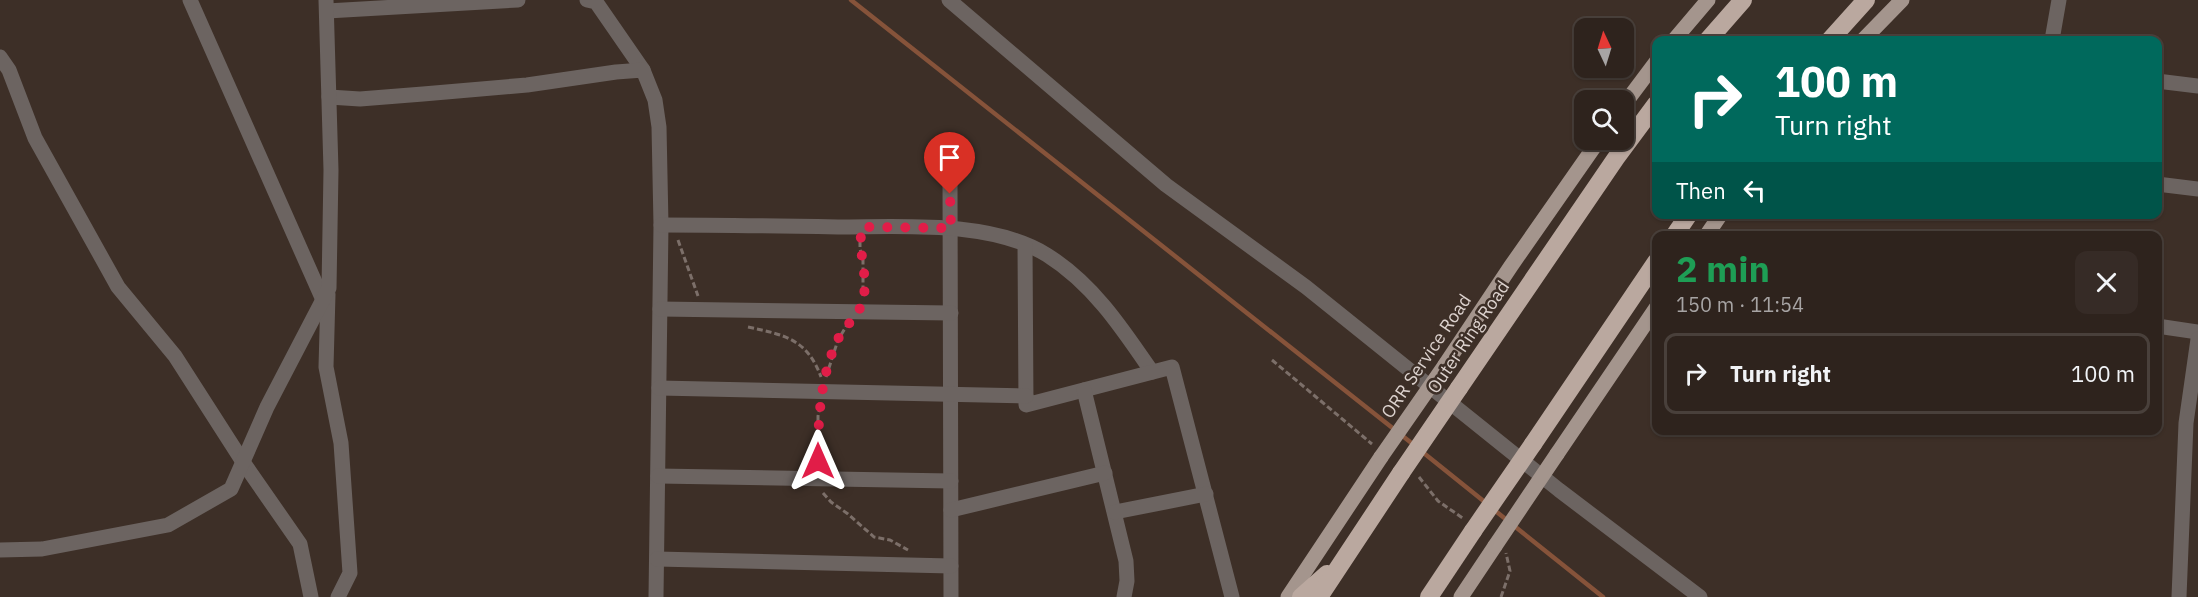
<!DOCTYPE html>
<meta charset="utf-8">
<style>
body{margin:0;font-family:"IBM Plex Sans",sans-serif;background:#362b26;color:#f1f3f6;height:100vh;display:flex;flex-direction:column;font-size:22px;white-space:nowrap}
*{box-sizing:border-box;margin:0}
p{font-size:20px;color:#a7a4a4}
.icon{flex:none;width:33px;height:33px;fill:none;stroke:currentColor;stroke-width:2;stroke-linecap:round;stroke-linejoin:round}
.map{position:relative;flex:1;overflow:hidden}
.sheet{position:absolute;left:1652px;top:231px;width:510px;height:204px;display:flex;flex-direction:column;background:#2e231d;border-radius:12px;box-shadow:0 2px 4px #0004,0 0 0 2px #49403b}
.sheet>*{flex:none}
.hud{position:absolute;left:1652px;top:36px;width:510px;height:183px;border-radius:12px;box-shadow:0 2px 4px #0004,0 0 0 2px #49403b;background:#00695c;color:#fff;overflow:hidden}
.needle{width:39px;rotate:356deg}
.tools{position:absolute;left:1574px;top:18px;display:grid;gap:12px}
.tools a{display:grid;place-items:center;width:60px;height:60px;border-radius:12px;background:#2e231d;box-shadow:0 2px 4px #0004,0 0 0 2px #49403b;font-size:30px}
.pin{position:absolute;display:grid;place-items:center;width:51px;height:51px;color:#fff;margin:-62px -26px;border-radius:50% 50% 50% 0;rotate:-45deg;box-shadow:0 0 6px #0007}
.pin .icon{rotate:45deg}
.me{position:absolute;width:66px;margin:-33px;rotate:0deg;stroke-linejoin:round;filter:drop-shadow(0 0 4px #0008)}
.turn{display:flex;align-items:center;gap:21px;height:126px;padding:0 24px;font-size:27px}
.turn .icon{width:78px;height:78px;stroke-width:2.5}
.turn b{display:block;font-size:42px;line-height:51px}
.then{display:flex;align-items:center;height:57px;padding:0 24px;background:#0003;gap:12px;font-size:22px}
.round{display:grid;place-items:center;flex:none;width:63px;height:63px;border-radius:12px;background:#362b26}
.overview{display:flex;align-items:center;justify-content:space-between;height:102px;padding:0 24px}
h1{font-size:36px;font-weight:700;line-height:45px;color:#1e9e55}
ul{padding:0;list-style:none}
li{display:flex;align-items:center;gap:18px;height:81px;margin:0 12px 9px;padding:0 12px;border:3px solid #49403b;border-radius:12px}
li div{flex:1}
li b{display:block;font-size:22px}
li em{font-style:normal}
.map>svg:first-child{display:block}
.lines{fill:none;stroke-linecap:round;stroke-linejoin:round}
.stream{stroke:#86533a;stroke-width:4.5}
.path{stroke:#7c6f69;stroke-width:3;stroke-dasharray:6 3;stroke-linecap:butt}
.minor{stroke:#6c6461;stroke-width:15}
.major{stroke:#a4958d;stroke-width:15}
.highway{stroke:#baa89f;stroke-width:18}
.major-bridge{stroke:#a4958d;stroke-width:15}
.highway-bridge{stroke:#baa89f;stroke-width:18}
.route{stroke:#e11d48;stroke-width:10;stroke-dasharray:0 18}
.labels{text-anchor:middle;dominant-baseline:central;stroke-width:5;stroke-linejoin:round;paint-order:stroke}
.street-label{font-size:18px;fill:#dcd2ce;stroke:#3d2f27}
</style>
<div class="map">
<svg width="2198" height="597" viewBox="0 0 2198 597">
<rect width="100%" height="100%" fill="#3d2f27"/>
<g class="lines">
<!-- stream -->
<g class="stream">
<polyline points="851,0 1414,445"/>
<polyline points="1420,450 1486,503"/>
<polyline points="1493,509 1603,597"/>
</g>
<!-- path -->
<g class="path">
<polyline points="678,240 698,296"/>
<polyline points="860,241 860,249 863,260 863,296"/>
<path d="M748,327c37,8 59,12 73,50"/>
<polyline points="1272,360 1372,444"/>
<polyline points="826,377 838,340 847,325"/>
<polyline points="818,466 818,416 820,407"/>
<polyline points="1419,477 1438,501 1464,519"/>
<polyline points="823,493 831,502 848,514 874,537 890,540 908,550"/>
<polyline points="1501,597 1510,571 1506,553"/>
</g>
<!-- minor -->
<g class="minor">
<polyline points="190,0 323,300"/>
<polyline points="587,0 596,2 643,70"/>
<polyline points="949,0 1166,185 1306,287 1559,490 1700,597"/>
<polyline points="327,11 518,0"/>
<polyline points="2052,40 2059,0"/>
<polyline points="0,57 9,70 35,138 118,287 175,356 243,462 300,544 311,597"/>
<polyline points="2157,81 2198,86"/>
<polyline points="329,97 360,99 423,94 527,85 616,72 643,70 655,100 659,127 661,225 656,597"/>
<polyline points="950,178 951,597"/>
<polyline points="2157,184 2198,189"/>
<path d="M661,225c59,0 118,1 177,2 64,0 153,-7 209,28 46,29 75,73 105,117"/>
<polyline points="1025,245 1026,405 1172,367 1232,597"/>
<polyline points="328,294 326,367 341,443 350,573 338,597"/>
<polyline points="660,309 951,313"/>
<polyline points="2157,326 2198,332"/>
<polyline points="659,388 1026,396"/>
<polyline points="1084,390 1126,561 1127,581 1124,597"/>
<polyline points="658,476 951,481"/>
<polyline points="951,510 1105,473"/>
<polyline points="1115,512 1206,494"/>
<polyline points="0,550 42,549 168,525 231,489 267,407 329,288 331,170 326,0"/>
<polyline points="657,559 951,566"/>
<polyline points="2179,597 2186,423 2198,339"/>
</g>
<!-- major -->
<g class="major">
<polyline points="1674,40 1708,0"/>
<polyline points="1863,40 1902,0"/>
<polyline points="1623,106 1656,62"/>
<polyline points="1706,236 1721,214"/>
<polyline points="1445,365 1511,266 1599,140"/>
<polyline points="1557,454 1656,308"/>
<polyline points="1288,597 1381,457"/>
<polyline points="1461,597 1495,546"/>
</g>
<!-- highway -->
<g class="highway">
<polyline points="1708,40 1743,0"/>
<polyline points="1830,40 1866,0"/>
<polyline points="1674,236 1689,214"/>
<polyline points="1459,388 1616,158 1656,104"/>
<polyline points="1533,444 1656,262"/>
<polyline points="1301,597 1327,574"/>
<polyline points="1319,597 1401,473"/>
<polyline points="1429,597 1473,531"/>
</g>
<!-- major-bridge -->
<g class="major-bridge">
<polyline points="1381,457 1445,365"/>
<polyline points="1495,546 1557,454"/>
</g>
<!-- highway-bridge -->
<g class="highway-bridge">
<polyline points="1401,473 1459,388"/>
<polyline points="1473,531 1533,444"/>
</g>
</g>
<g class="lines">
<!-- route -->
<path class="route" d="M818,461c0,-41 2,-85 20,-122 7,-13 22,-25 25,-39 6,-25 -6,-48 -1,-73l89,1 -1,-34"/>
</g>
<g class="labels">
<!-- street labels -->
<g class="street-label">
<text transform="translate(1468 337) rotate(-56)">Outer Ring Road</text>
<text transform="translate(1426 356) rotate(-56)">ORR Service Road</text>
</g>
</g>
</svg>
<div class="tools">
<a><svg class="needle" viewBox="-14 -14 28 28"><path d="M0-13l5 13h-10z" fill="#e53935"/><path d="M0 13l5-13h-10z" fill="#a7a4a4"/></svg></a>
<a><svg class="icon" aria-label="search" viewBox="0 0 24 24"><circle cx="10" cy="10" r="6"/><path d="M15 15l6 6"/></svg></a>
</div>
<div class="pin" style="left:950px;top:194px;background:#d93025"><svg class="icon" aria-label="arrive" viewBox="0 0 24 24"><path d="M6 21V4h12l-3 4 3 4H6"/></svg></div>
<svg class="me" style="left:818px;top:461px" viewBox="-20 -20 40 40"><path d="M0-17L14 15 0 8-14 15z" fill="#e11d48" stroke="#fff" stroke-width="4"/></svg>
<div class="hud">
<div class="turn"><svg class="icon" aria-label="right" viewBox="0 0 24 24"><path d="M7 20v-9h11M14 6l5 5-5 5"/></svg><div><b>100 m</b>Turn right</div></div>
<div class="then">Then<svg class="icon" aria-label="left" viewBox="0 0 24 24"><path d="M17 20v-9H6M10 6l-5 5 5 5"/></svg></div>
</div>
<section class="sheet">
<div class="overview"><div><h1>2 min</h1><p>150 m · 11:54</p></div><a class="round"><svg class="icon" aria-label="close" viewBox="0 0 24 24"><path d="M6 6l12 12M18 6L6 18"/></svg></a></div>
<ul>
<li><svg class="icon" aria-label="right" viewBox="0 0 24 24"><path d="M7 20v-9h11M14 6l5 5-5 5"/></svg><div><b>Turn right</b></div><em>100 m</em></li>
</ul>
</section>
</div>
